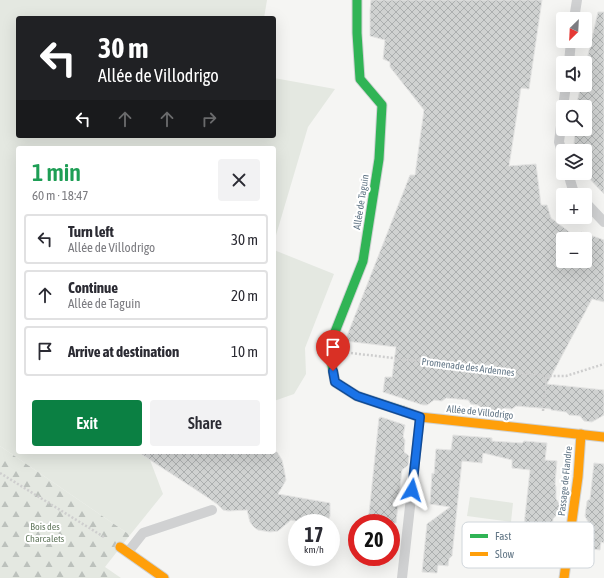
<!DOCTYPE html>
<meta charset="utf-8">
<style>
body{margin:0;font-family:"Asap Condensed",sans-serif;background:#f2f2f3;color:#2b2b33;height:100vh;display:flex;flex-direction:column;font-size:15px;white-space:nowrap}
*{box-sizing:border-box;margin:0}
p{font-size:13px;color:#7c7c81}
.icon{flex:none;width:22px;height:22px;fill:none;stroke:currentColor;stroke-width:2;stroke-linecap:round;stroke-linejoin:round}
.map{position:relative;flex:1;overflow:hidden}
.drawer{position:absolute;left:16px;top:146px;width:260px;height:308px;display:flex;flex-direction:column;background:#fff;border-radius:4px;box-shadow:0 4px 16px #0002}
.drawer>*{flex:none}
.hud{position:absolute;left:16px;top:16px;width:260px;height:122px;border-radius:4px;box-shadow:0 4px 16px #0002;background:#202124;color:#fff;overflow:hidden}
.needle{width:26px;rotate:204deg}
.controls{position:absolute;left:556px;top:12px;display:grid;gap:8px}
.controls a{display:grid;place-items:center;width:36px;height:36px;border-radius:4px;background:#fff;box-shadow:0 4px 16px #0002;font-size:20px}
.speed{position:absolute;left:288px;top:514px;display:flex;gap:8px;font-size:20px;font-weight:700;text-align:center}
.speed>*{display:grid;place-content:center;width:52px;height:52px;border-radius:50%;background:#fff;box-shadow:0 4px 16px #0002;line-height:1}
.speed small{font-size:10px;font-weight:400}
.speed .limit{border:6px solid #d22;background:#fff;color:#111}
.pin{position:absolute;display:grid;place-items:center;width:34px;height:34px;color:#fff;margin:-41px -17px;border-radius:50% 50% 50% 0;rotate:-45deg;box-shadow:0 0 4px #0007}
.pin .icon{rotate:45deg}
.me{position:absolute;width:44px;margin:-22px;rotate:7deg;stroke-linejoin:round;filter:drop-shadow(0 0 3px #0008)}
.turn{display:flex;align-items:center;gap:14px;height:84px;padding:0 16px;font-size:18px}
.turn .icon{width:52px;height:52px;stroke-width:2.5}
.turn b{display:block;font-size:28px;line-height:34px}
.lanes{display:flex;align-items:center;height:38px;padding:0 16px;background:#0003;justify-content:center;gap:20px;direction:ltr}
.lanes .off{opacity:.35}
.round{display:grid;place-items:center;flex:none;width:42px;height:42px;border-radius:4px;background:#f2f2f3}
.summary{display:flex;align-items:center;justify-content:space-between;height:68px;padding:0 16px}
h1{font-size:24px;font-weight:600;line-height:30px;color:#1e9e55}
.button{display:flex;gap:8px;margin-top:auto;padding:8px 16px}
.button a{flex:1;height:46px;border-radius:4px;background:#0b8043;color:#fff;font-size:16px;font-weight:600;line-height:46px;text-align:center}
.button a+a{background:#f2f2f3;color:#2b2b33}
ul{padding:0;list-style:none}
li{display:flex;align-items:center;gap:12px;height:50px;margin:0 8px 6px;padding:0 8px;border:2px solid #e1e1e2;border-radius:4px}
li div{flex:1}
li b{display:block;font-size:15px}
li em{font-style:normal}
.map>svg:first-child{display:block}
.green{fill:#e4e8e1}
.forest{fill:url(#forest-firs)}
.building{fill:url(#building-cross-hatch);stroke:#e4e4e3;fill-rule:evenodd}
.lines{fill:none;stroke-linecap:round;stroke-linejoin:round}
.fast-casing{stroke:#d0d2d3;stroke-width:11}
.slow-casing{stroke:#d0d2d3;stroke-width:11}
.path{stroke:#cecece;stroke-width:2.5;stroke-dasharray:2 2;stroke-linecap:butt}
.lane{stroke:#d0d1d2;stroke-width:10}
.fast{stroke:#30b455;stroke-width:9}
.slow{stroke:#ff9f0a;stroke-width:9}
.route-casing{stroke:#114b97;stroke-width:10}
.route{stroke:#1a73e8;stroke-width:7}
.labels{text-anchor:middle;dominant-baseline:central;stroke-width:4;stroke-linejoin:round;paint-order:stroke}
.street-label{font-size:10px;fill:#627686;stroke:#fff}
.park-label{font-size:10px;fill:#677c62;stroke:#fff}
.key{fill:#fff;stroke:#d0d6db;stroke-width:1}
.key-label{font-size:11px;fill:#627686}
</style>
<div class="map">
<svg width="604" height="578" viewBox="0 0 604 578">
<defs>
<pattern id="forest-firs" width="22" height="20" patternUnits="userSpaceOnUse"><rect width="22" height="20" fill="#e4e8e1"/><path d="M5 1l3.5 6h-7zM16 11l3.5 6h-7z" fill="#bcc1bc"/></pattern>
<pattern id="building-cross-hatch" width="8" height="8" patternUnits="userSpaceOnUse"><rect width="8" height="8" fill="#d0d2d1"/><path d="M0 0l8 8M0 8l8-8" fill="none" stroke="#acafaf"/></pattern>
</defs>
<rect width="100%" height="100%" fill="#f5f5f3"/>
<!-- green -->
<g class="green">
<polygon points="0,0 267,0 264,18 18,18 18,136 274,136 274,78 335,89 308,127 274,242 274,148 18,148 18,452 151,452 150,460 163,494 130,535 0,446"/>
<polygon points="274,250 334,274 305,348 306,374 294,394 274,401"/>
<polygon points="470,497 513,503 511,522 467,516"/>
</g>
<!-- forest -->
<polygon class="forest" points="0,446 130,535 105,567 121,578 0,578"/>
<!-- building -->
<g class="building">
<path d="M371,0h171l-13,89 -8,-1 -12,78 27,-2 5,41h6l4,13 26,20 4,-6 23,8v62l-12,-3 -45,85 57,6v25l-12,7 -8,-1 -4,-5 -11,-1 -3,-3 -15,-2v-1l-35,-3 -4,3 -8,-1 -6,5 -13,-1 -7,-7 -7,-1 -3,-4 -22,-2 -4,3 -8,-1 -7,5h-4l-40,-13 2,-15h7l4,-30 -51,-6 65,-166h5l9,-65 -34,-43v-5l-7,-3 2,-19 -15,-4v-25zM563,239h22v22h-22z"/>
<polygon points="598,12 604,12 604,194 586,175 585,173 585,151 576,151 574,145 575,129 585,129 585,107 576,107 581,85 585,85 585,68"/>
<polygon points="381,417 405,425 403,437 405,440 404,452 409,456 408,465 402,470 396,523 368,523 379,418"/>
<polygon points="453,435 492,438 492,441 522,443 524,441 547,443 545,460 557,461 555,484 556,487 556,499 561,506 561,510 553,519 550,547 535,545 536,538 526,537 527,528 524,525 530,470 512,468 512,460 483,453 482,463 462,461 452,556 449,559 448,566 438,565 437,573 422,572 427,524 450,507 430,504 432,473 434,474 436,449 451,450"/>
<polygon points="138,452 277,452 282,460 284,469 286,480 278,494 330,503 330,516 327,523 305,523 291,520 278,531 270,532 258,530 254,527 250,522 247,510 228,511 223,510 217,504 207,497"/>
<polygon points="594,463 604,464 604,543 601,542 600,550 585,548 588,522 585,516 587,501 590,499"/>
</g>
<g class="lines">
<!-- fast casing -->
<g class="fast-casing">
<polyline id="fast" points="357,0 357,33 360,79 382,105 379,159 363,261 331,342 331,360 335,382 357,396 403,411"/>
</g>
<!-- slow casing -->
<g class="slow-casing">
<g id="slow">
<polyline points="403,411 420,417 604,437"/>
<polyline points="120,547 164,578"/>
<polyline points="564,578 578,477 581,434"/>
</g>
</g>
<!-- path -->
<g class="path">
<polyline points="351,353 546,376 566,376 604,364"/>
<polyline points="543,411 546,376"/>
<polyline points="0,473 104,537"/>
</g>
<!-- lane -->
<g class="lane">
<polyline points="574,19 577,0"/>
<polyline points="569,63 571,41"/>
<polyline points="563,107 566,85"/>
<polyline points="563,110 559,142 563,155"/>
<polyline points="568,173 573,190 578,195"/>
<polyline points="585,202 604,222"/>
<polyline points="128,552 143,533 212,510"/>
<polyline points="402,578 420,417"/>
</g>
<!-- fast -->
<use href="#fast" class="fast"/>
<!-- slow -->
<use href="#slow" class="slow"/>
</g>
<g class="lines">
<!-- route casing -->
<g class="route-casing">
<polyline id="route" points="333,371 335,382 357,396 420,417 412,490"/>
</g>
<!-- route -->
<use href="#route" class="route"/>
</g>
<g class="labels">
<!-- street labels -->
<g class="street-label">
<text transform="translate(361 202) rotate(-81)">Allée de Taguin</text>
<text transform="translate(468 367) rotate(7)">Promenade des Ardennes</text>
<text transform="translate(480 412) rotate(6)">Allée de Villodrigo</text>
<text transform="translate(565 481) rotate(-84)">Passage de Flandre</text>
</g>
<!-- park labels -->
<g class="park-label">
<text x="45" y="526">Bois des<tspan x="45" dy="12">Charcalets</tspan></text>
</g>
</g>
<!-- legend -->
<rect x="462" y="522" width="132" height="46" rx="6" class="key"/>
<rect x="470" y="534" width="18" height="4" fill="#30b455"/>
<rect x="470" y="552" width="18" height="4" fill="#ff9f0a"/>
<g class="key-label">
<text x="495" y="540">Fast</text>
<text x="495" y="558">Slow</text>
</g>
</svg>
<div class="controls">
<a><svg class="needle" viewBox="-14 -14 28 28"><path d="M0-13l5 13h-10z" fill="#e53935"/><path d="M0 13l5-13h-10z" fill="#7c7c81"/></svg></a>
<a><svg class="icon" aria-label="sound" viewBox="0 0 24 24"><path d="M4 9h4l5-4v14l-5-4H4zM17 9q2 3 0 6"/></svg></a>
<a><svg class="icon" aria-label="search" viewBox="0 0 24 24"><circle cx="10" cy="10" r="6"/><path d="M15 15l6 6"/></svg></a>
<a><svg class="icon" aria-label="layers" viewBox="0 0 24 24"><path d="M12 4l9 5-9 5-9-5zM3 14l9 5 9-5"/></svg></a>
<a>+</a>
<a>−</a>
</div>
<div class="speed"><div>17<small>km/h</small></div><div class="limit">20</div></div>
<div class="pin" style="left:333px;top:371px;background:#d93025"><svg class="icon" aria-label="arrive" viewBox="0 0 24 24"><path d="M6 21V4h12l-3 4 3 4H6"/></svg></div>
<svg class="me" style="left:412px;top:490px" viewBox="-20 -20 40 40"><path d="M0-17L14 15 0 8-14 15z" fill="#1a73e8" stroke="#fff" stroke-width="4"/></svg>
<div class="hud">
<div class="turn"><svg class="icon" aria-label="left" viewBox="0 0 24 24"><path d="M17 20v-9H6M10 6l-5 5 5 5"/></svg><div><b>30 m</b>Allée de Villodrigo</div></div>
<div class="lanes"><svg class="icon" aria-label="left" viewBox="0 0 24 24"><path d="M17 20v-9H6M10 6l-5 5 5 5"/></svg><svg class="icon off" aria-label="ahead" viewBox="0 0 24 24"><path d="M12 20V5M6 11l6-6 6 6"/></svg><svg class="icon off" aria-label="ahead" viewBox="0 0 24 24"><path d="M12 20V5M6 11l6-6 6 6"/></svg><svg class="icon off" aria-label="right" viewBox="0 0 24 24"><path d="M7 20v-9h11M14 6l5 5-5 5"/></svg></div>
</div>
<section class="drawer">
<div class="summary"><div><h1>1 min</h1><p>60 m · 18:47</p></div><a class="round"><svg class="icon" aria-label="close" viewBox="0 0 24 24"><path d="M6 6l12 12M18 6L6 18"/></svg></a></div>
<ul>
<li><svg class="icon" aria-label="left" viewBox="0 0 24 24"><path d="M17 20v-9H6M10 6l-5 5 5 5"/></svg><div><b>Turn left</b><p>Allée de Villodrigo</p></div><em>30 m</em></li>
<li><svg class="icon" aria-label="ahead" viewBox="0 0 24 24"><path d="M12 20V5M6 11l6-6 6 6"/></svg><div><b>Continue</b><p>Allée de Taguin</p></div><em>20 m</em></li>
<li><svg class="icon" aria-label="arrive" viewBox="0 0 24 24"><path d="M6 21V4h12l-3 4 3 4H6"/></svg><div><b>Arrive at destination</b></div><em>10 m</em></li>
</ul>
<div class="button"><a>Exit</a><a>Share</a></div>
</section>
</div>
